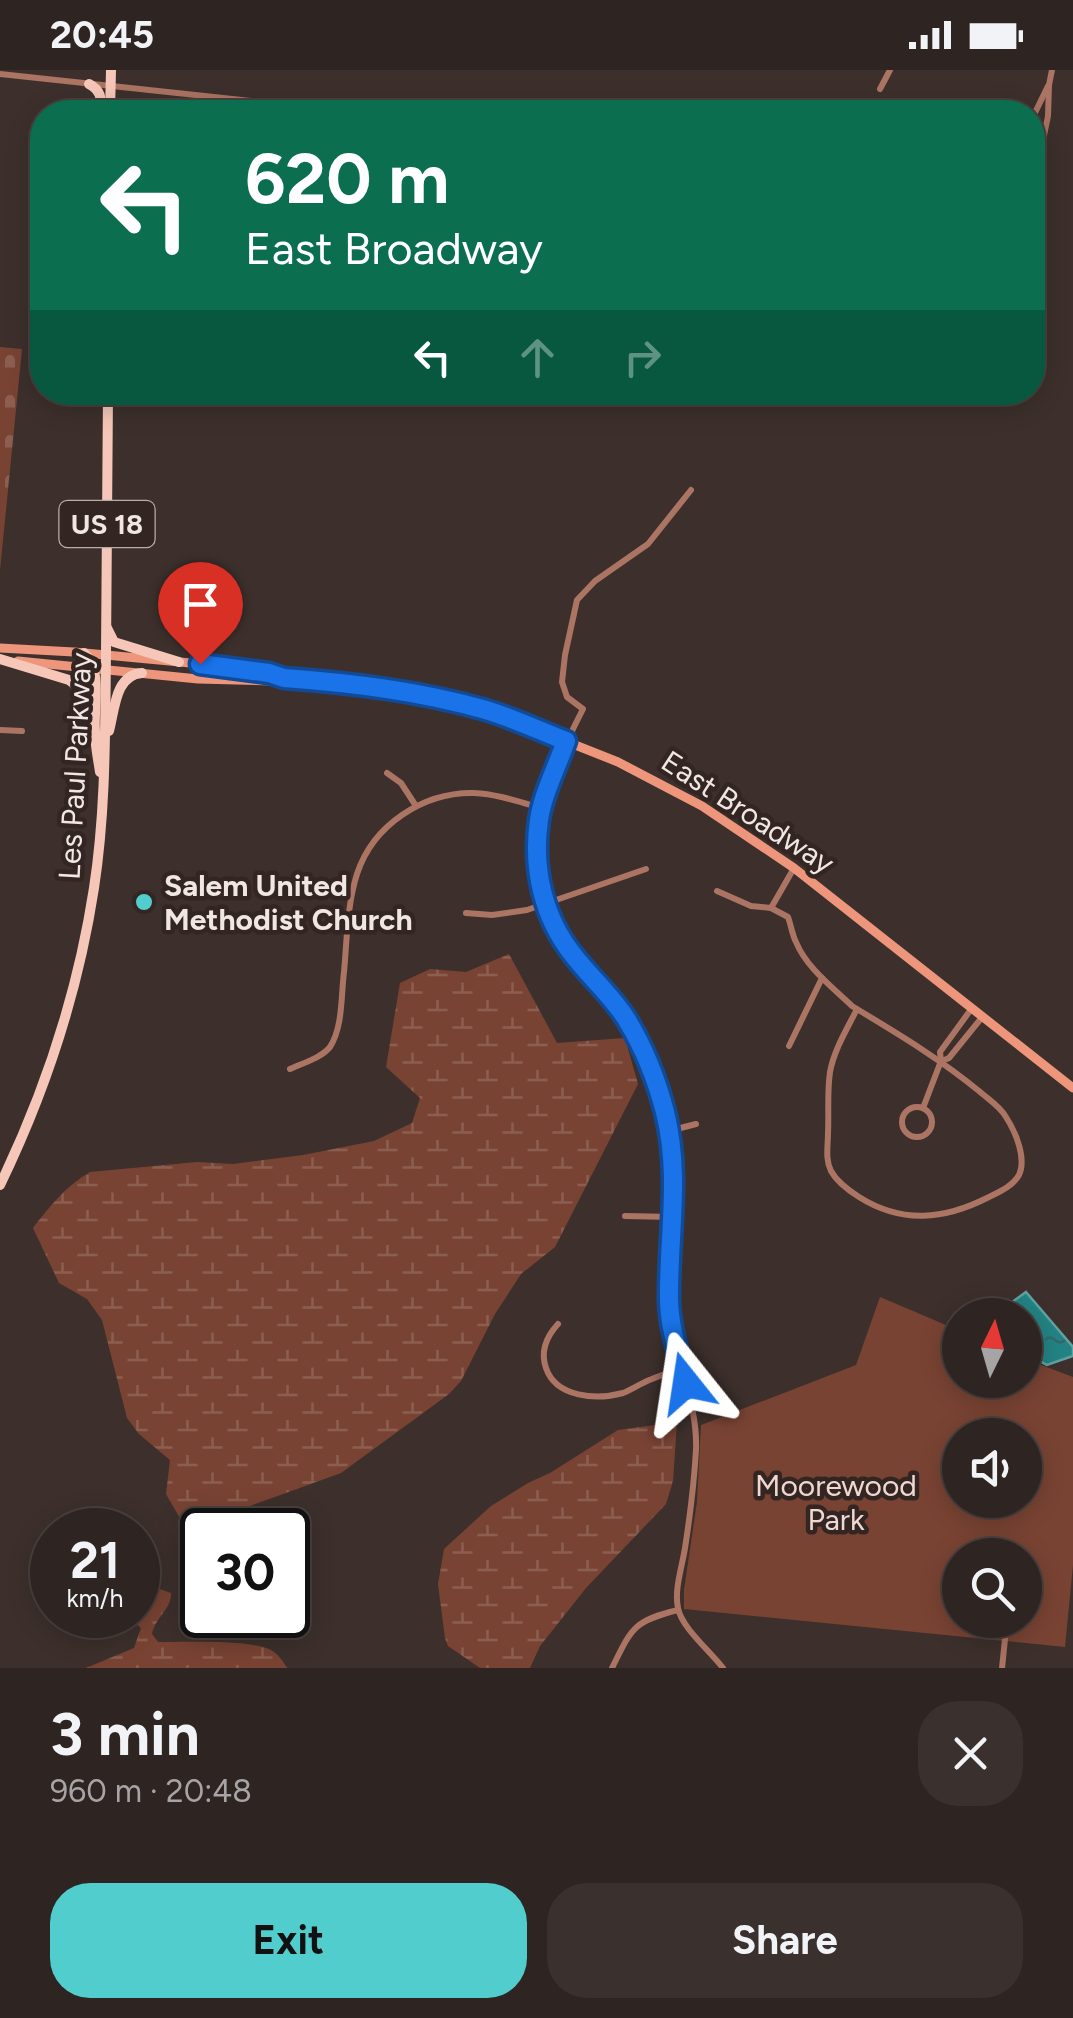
<!DOCTYPE html>
<meta charset="utf-8">
<style>
body{margin:0;font-family:Figtree,sans-serif;background:#3a302e;color:#f1f3f6;height:100vh;display:flex;flex-direction:column;font-size:38px;white-space:nowrap}
*{box-sizing:border-box;margin:0}
p{font-size:32px;color:#a7a4a5}
.icon{flex:none;width:55px;height:55px;fill:none;stroke:currentColor;stroke-width:2;stroke-linecap:round;stroke-linejoin:round}
.map{position:relative;height:1598px;overflow:hidden}
.sheet{display:flex;flex-direction:column;background:#2e2421;flex:1}
.sheet>*{flex:none}
.top-card{position:absolute;left:30px;top:30px;width:1015px;height:305px;border-radius:40px;box-shadow:0 5px 25px #0003,0 0 0 2px #49413f;background:#0b6e4f;color:#fff;overflow:hidden}
.needle{width:65px;rotate:5deg}
.buttons{position:absolute;left:942px;top:1228px;display:grid;gap:20px}
.buttons a{display:grid;place-items:center;width:100px;height:100px;border-radius:50%;background:#2e2421;box-shadow:0 5px 25px #0003,0 0 0 2px #49413f;font-size:50px}
.speed{position:absolute;left:30px;top:1438px;display:flex;gap:20px;font-size:50px;font-weight:700;text-align:center}
.speed>*{display:grid;place-content:center;width:130px;height:130px;border-radius:50%;background:#2e2421;box-shadow:0 5px 25px #0003,0 0 0 2px #49413f;line-height:1}
.speed small{font-size:25px;font-weight:400}
.speed .limit{border:5px solid #111;border-radius:15px;background:#fff;color:#111}
.pin{position:absolute;display:grid;place-items:center;width:85px;height:85px;color:#fff;margin:-102px -42px;border-radius:50% 50% 50% 0;rotate:-45deg;box-shadow:0 0 10px #0007}
.pin .icon{rotate:45deg}
.me{position:absolute;width:110px;margin:-55px;rotate:345deg;stroke-linejoin:round;filter:drop-shadow(0 0 8px #0008)}
.turn{display:flex;align-items:center;gap:35px;height:210px;padding:0 50px;font-size:45px}
.turn .icon{width:130px;height:130px;stroke-width:2.5}
.turn b{display:block;font-size:70px;line-height:85px}
.lanes{display:flex;align-items:center;height:95px;padding:0 50px;background:#0003;justify-content:center;gap:50px;direction:ltr}
.lanes .off{opacity:.35}
.round{display:grid;place-items:center;flex:none;width:105px;height:105px;border-radius:40px;background:#3a302e}
.headline{display:flex;align-items:center;justify-content:space-between;height:170px;padding:0 50px}
h1{font-size:60px;font-weight:700;line-height:75px}
.primary-button{display:flex;gap:20px;margin-top:auto;padding:20px 50px}
.primary-button a{flex:1;height:115px;border-radius:40px;background:#52cdce;color:#111;font-size:40px;font-weight:700;line-height:115px;text-align:center}
.primary-button a+a{background:#3a302e;color:#f1f3f6}
.status{display:flex;justify-content:space-between;align-items:center;height:70px;padding:0 50px;background:#2e2421;direction:ltr}
.status svg{height:28px;fill:currentColor}
.map>svg:first-child{display:block}
.green{fill:#794333;fill-rule:evenodd}
.wetland{fill:url(#wetland-marsh)}
.cemetery{fill:url(#cemetery-stones)}
.water{fill:url(#water-ripples);stroke:#60a1a1;stroke-width:2.5}
.lines{fill:none;stroke-linecap:round;stroke-linejoin:round}
.street{stroke:#ab7463;stroke-width:6}
.secondary{stroke:#ee967c;stroke-width:9}
.primary{stroke:#f6c7b9;stroke-width:10}
.route-casing{stroke:#114b97;stroke-width:25}
.route{stroke:#1a73e8;stroke-width:18}
.poi-dot{fill:#52cdce;stroke:#332622;stroke-width:4}
.labels{text-anchor:middle;dominant-baseline:central;stroke-width:9;stroke-linejoin:round;paint-order:stroke}
.shield{fill:#332622;stroke:#b7adaa;stroke-width:2.5}
.shield-label{font-size:28px;font-weight:bold;fill:#f0e7e4}
.street-label{font-size:30px;fill:#f0e7e4;stroke:#332622}
.poi-label{font-size:30px;font-weight:bold;fill:#f0e7e4;stroke:#332622;text-anchor:start}
.park-label{font-size:30px;fill:#efd8d1;stroke:#332622}
</style>
<div class="status"><b>20:45</b><svg viewBox="0 0 49 12"><path d="M0 12V9h3v3zM5 12V6h3v6zM10 12V3h3v9zM15 12V0h3v12zM26 1h20v11H26zM47 4h2v5h-2z"/></svg></div>
<div class="map">
<svg width="1073" height="1598" viewBox="0 0 1073 1598">
<defs>
<pattern id="wetland-marsh" width="20" height="14" patternUnits="userSpaceOnUse" patternTransform="scale(2.5)"><rect width="20" height="14" fill="#794333"/><path d="M1 5h8M5 5V1M11 12h8M15 12V8" fill="none" stroke="#8c5e50"/></pattern>
<pattern id="cemetery-stones" width="16" height="16" patternUnits="userSpaceOnUse" patternTransform="scale(2.5)"><rect width="16" height="16" fill="#794333"/><path d="M2 7V4a2 2 0 0 1 4 0v3zM10 15v-3a2 2 0 0 1 4 0v3z" fill="#8c5e50"/></pattern>
<pattern id="water-ripples" width="26" height="14" patternUnits="userSpaceOnUse" patternTransform="scale(2.5)"><rect width="26" height="14" fill="#238384"/><path d="M2 4q2-2 4 0t4 0M15 11q2-2 4 0t4 0" fill="none" stroke="#326a6a"/></pattern>
</defs>
<rect width="100%" height="100%" fill="#3d302c"/>
<!-- green -->
<path class="green" d="M880,1227l80,34v49h65v-21l48,18v188l-8,82 -381,-38v-19l13,-88 4,-77 155,-60zM960,1365h65v65h-65zM960,1485h65v65h-65z"/>
<!-- wetland -->
<g class="wetland">
<path d="M509,884l48,89 68,-5 13,46 -83,163 -34,27 -26,40 -34,67 -12,13 -108,79 -102,37 -38,11 -20,-1 -15,-26 4,-34 -31,-26 -12,-16 -25,-98 -15,-21 -28,-16 -26,-55c17,-22 33,-42 57,-56l107,-10 36,2 70,-9 71,-14 38,-18 8,-25 -34,-31 14,-84 30,-14 36,3z"/>
<polygon points="677,1352 673,1411 666,1434 586,1518 540,1576 530,1598 480,1598 448,1576 445,1568 438,1514 444,1479 491,1436 528,1413 550,1403 618,1360"/>
<path d="M138,1517h16l17,6c1,15 -16,25 -19,41l6,8c25,0 92,-3 113,8 7,4 12,11 16,18h-201l48,-20 7,-20 -15,-13h12z"/>
</g>
<!-- cemetery -->
<polygon class="cemetery" points="0,277 22,279 0,500"/>
<!-- water -->
<path class="water" d="M1026,1222l47,55v9l-26,9c-24,-10 -22,-27 -22,-50h-26l-2,-2z"/>
<g class="lines">
<!-- street -->
<g class="street">
<polyline points="0,4 354,42"/>
<polyline points="880,19 890,0"/>
<polyline points="1032,49 1048,16"/>
<polyline points="1032,85 1041,80 1048,46 1049,15 1052,0"/>
<path d="M691,420l-43,54 -53,37 -18,19 -12,55 -3,27 5,15 16,12c-38,74 -69,151 -22,229 14,24 37,43 53,65 31,39 49,90 57,139 10,56 -6,111 -1,167 3,48 28,92 26,141 -2,33 -6,66 -11,98 -3,19 -11,42 -7,60 3,19 33,44 45,60"/>
<polyline points="0,660 22,661"/>
<polyline points="387,703 401,713 416,736"/>
<polyline points="717,821 751,836 771,838 794,798"/>
<path d="M771,838l17,9c3,8 4,17 8,25 10,25 36,45 56,64 43,26 87,52 127,85 9,8 21,15 27,26 9,14 21,41 13,58 -6,11 -20,17 -30,22 -45,23 -87,27 -130,0 -11,-7 -22,-15 -28,-26 -6,-12 -3,-25 -3,-38 1,-20 -1,-41 2,-61 4,-22 17,-43 27,-63"/>
<polyline points="466,843 492,845 527,840 646,799"/>
<polyline points="789,976 822,908"/>
<polyline points="942,991 949,988 983,946"/>
<path d="M290,999c13,-6 31,-11 40,-22 13,-20 11,-52 14,-75 3,-32 3,-67 13,-98 16,-49 66,-82 117,-81 23,1 46,9 67,15"/>
<circle cx="917" cy="1052" r="15"/>
<polyline points="923,1038 941,991 940,982 972,938"/>
<polyline points="669,1061 696,1054"/>
<polyline points="625,1146 673,1147"/>
<path d="M558,1254c-11,12 -18,27 -12,44 10,30 51,32 77,25 10,-4 18,-10 29,-14 9,-4 20,-7 30,-10"/>
<path d="M612,1598c20,-40 21,-47 66,-58"/>
<polyline points="1002,1598 1005,1569"/>
</g>
<!-- secondary -->
<g class="secondary">
<polyline points="0,578 74,582 233,597 269,603 284,608 374,616 417,623 497,644 618,692 702,736 794,798 1073,1018"/>
<polyline points="18,591 198,609 276,611 284,608"/>
</g>
<!-- primary -->
<g class="primary">
<path d="M89,14c13,7 12,15 12,28"/>
<polyline points="110,42 111,0"/>
<polyline points="107,558 114,572 179,592"/>
<path d="M84,583c19,16 9,55 11,78 0,14 3,27 5,41"/>
<polyline points="0,589 69,610 77,616 84,633"/>
<path d="M109,661c6,-22 6,-56 33,-58"/>
<path d="M0,1115c46,-95 78,-193 94,-297 12,-78 11,-157 12,-236 0,-86 1,-173 2,-260"/>
</g>
</g>
<g class="lines">
<!-- route casing -->
<g class="route-casing">
<path id="route" d="M200,594l69,9 15,5c68,5 135,13 202,32 27,8 54,21 80,31 -9,26 -23,52 -27,79 -7,48 4,98 35,136 17,22 39,41 53,64 17,28 30,61 38,92 16,64 3,125 4,189 1,29 10,55 17,82"/>
</g>
<!-- route -->
<use href="#route" class="route"/>
</g>
<!-- markers -->
<circle class="poi-dot" cx="144" cy="832" r="10"/>
<g class="labels">
<!-- shield labels -->
<rect class="shield" x="59.5" y="431" width="95" height="46" rx="8"/>
<g class="shield-label">
<text x="107" y="454">US 18</text>
</g>
<!-- street labels -->
<g class="street-label">
<text transform="translate(75 696) rotate(-87)">Les Paul Parkway</text>
<text transform="translate(748 742) rotate(33)">East Broadway</text>
</g>
<!-- poi labels -->
<g class="poi-label">
<text x="164" y="815">Salem United<tspan x="164" dy="34">Methodist Church</tspan></text>
</g>
<!-- park labels -->
<g class="park-label">
<text x="836" y="1415">Moorewood<tspan x="836" dy="34">Park</tspan></text>
</g>
</g>
</svg>
<div class="buttons">
<a><svg class="needle" viewBox="-14 -14 28 28"><path d="M0-13l5 13h-10z" fill="#e53935"/><path d="M0 13l5-13h-10z" fill="#a7a4a5"/></svg></a>
<a><svg class="icon" aria-label="sound" viewBox="0 0 24 24"><path d="M4 9h4l5-4v14l-5-4H4zM17 9q2 3 0 6"/></svg></a>
<a><svg class="icon" aria-label="search" viewBox="0 0 24 24"><circle cx="10" cy="10" r="6"/><path d="M15 15l6 6"/></svg></a>
</div>
<div class="speed"><div>21<small>km/h</small></div><div class="limit">30</div></div>
<div class="pin" style="left:200px;top:594px;background:#d93025"><svg class="icon" aria-label="arrive" viewBox="0 0 24 24"><path d="M6 21V4h12l-3 4 3 4H6"/></svg></div>
<svg class="me" style="left:686px;top:1313px" viewBox="-20 -20 40 40"><path d="M0-17L14 15 0 8-14 15z" fill="#1a73e8" stroke="#fff" stroke-width="4"/></svg>
<div class="top-card">
<div class="turn"><svg class="icon" aria-label="left" viewBox="0 0 24 24"><path d="M17 20v-9H6M10 6l-5 5 5 5"/></svg><div><b>620 m</b>East Broadway</div></div>
<div class="lanes"><svg class="icon" aria-label="left" viewBox="0 0 24 24"><path d="M17 20v-9H6M10 6l-5 5 5 5"/></svg><svg class="icon off" aria-label="ahead" viewBox="0 0 24 24"><path d="M12 20V5M6 11l6-6 6 6"/></svg><svg class="icon off" aria-label="right" viewBox="0 0 24 24"><path d="M7 20v-9h11M14 6l5 5-5 5"/></svg></div>
</div>
</div>
<section class="sheet">
<div class="headline"><div><h1>3 min</h1><p>960 m · 20:48</p></div><a class="round"><svg class="icon" aria-label="close" viewBox="0 0 24 24"><path d="M6 6l12 12M18 6L6 18"/></svg></a></div>
<div class="primary-button"><a>Exit</a><a>Share</a></div>
</section>
